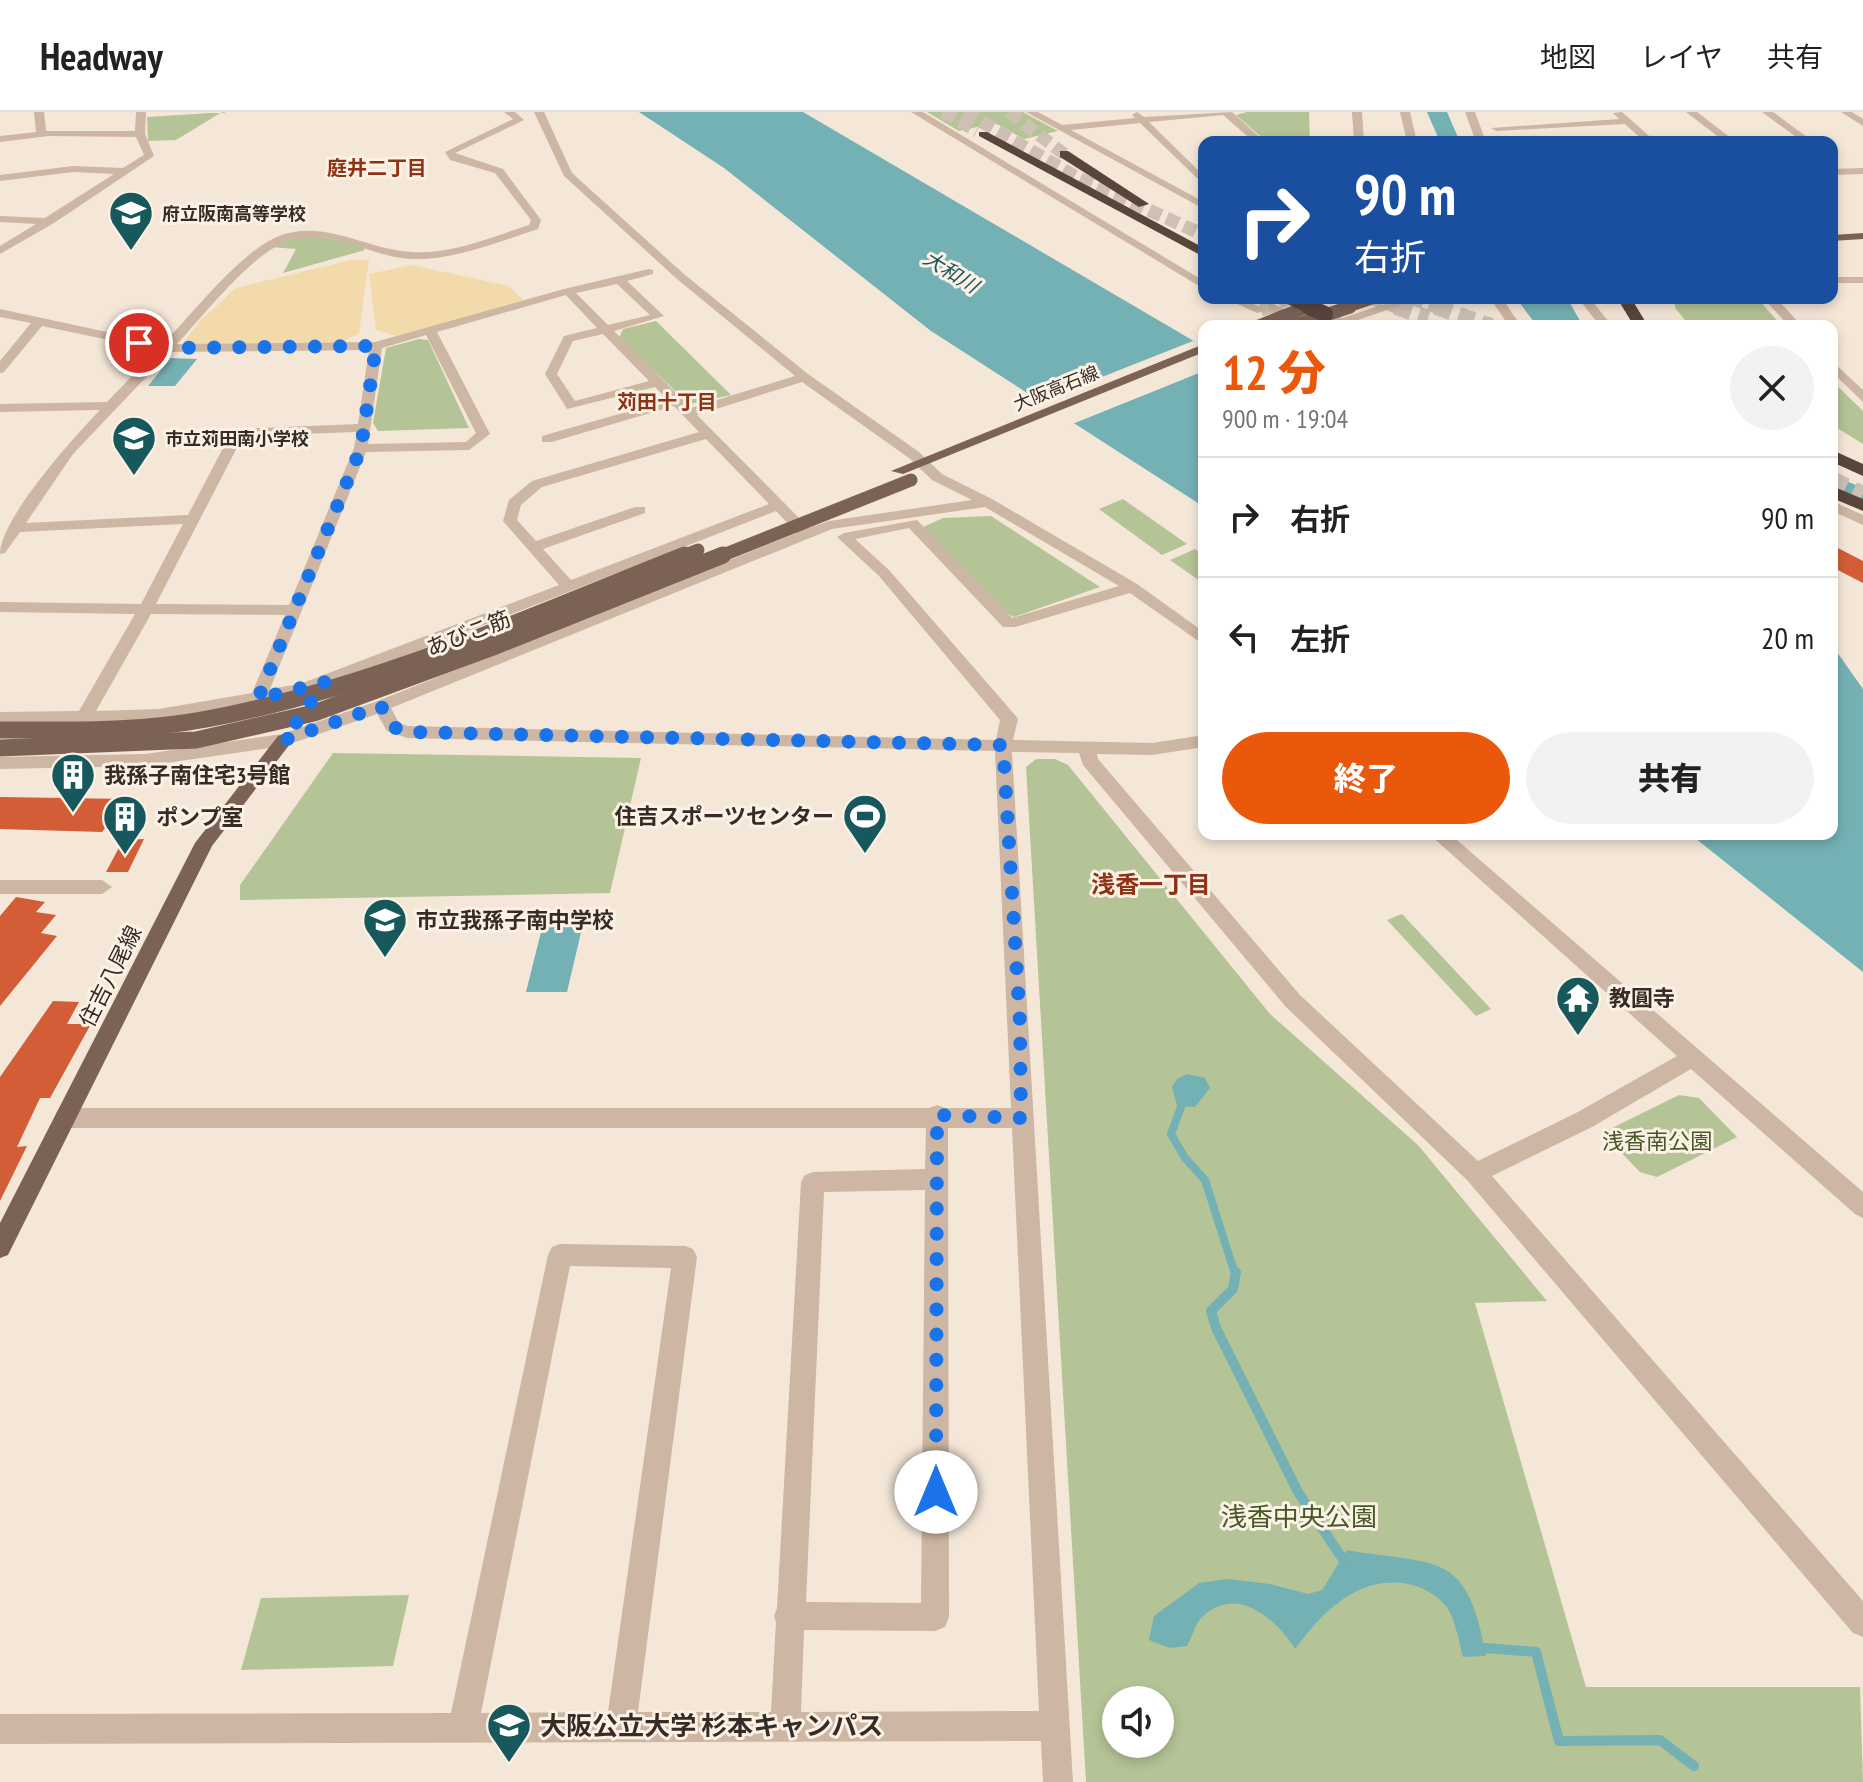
<!DOCTYPE html>
<html lang="ja">
<meta charset="utf-8">
<style>
body{margin:0;font-family:"PT Sans Narrow","Noto Sans JP",sans-serif;background:#f2f2f2;color:#222;height:100vh;display:flex;flex-direction:column;font-size:30px;white-space:nowrap}
*{box-sizing:border-box;margin:0}
p{font-size:26px;color:#767676}
.icon{flex:none;width:44px;height:44px;fill:none;stroke:currentColor;stroke-width:2;stroke-linecap:round;stroke-linejoin:round}
.map{position:relative;flex:1;overflow:hidden}
.side{position:absolute;left:1198px;top:208px;width:640px;height:520px;display:flex;flex-direction:column;background:#fff;border-radius:16px;box-shadow:0 4px 12px #0003}
.side>*{flex:none}
.banner{position:absolute;left:1198px;top:24px;width:640px;height:168px;border-radius:16px;box-shadow:0 4px 12px #0003;background:#1a4fa0;color:#fff;overflow:hidden}
.fabs{position:absolute;left:1102px;top:1574px;display:grid;gap:16px}
.fabs a{display:grid;place-items:center;width:72px;height:72px;border-radius:50%;background:#fff;box-shadow:0 4px 12px #0003;font-size:40px}
.pin{position:absolute;display:grid;place-items:center;width:68px;height:68px;color:#fff;margin:-34px;border:4px solid #fff;border-radius:50%;box-shadow:0 2px 8px #0007}
.me{position:absolute;width:88px;margin:-44px;rotate:0deg;stroke-linejoin:round;filter:drop-shadow(0 0 6px #0008)}
.turn{display:flex;align-items:center;gap:28px;height:168px;padding:0 24px;font-size:36px}
.turn .icon{width:104px;height:104px;stroke-width:2.5}
.turn b{display:block;font-size:56px;line-height:68px}
.round{display:grid;place-items:center;flex:none;width:84px;height:84px;border-radius:42px;background:#f2f2f2}
.overview{display:flex;align-items:center;justify-content:space-between;height:136px;padding:0 24px}
h1{font-size:48px;font-weight:800;line-height:60px;color:#ea580c}
.button{display:flex;gap:16px;margin-top:auto;padding:16px 24px}
.button a{flex:1;height:92px;border-radius:48px;background:#ea580c;color:#fff;font-size:32px;font-weight:800;line-height:92px;text-align:center}
.button a+a{background:#f2f2f2;color:#222}
ul{padding:0;list-style:none}
li{display:flex;align-items:center;gap:24px;height:120px;padding:0 24px;border-top:2px solid #e0e0e0}
li div{flex:1}
li b{display:block;font-size:30px}
li em{font-style:normal}
header{display:flex;align-items:center;gap:48px;box-sizing:border-box;height:112px;padding:0 40px;background:#fff;border-bottom:2px solid #e0e0e0}
header strong{font-size:38px}
nav{display:flex;gap:44px;margin-inline-start:auto;font-size:28px}
.map>svg:first-child{display:block}
.green{fill:#b5c496;fill-rule:evenodd}
.sand{fill:#f3daaa}
.water{fill:#74b1b4}
.pier{fill:#f4e7d8}
.lines{fill:none;stroke-linecap:round;stroke-linejoin:round}
.stream-far1{stroke:#74b1b4;stroke-width:8}
.stream{stroke:#74b1b4;stroke-width:10}
.river{fill:#74b1b4;fill-rule:evenodd}
.building{fill:#d25d37}
.minor-tunnel-far1{stroke:#cec1b4;stroke-width:10;stroke-dasharray:10 5;stroke-linecap:butt}
.minor-tunnel{stroke:#cec1b4;stroke-width:13;stroke-dasharray:13 7;stroke-linecap:butt}
.highway-tunnel-far1{stroke:#cec1b4;stroke-width:13;stroke-dasharray:13 6;stroke-linecap:butt}
.highway-tunnel{stroke:#cec1b4;stroke-width:16;stroke-dasharray:16 8;stroke-linecap:butt}
.minor{fill:#cdb6a3;fill-rule:evenodd}
.major{fill:#7b6255;fill-rule:evenodd}
.highway{fill:#59453c;fill-rule:evenodd}
.major-bridge-far2{stroke:#7b6255;stroke-width:10}
.major-bridge-far1{stroke:#7b6255;stroke-width:13}
.major-bridge{stroke:#7b6255;stroke-width:17}
.highway-bridge-far1{stroke:#59453c;stroke-width:13}
.highway-bridge{stroke:#59453c;stroke-width:16}
.route{stroke:#1a73e8;stroke-width:14;stroke-dasharray:0 25.2}
.labels{text-anchor:middle;dominant-baseline:central;stroke-width:6;stroke-linejoin:round;paint-order:stroke}
.far-poi-label{font-size:18px;font-weight:bold;fill:#372b26;stroke:#fbf1e5;text-anchor:start}
.far-street-label{font-size:18px;fill:#372b26;stroke:#fbf1e5}
.far-neighbourhood-label{font-size:20px;font-weight:bold;fill:#8e3316;stroke:#fbf1e5}
.far-water-label{font-size:20px;font-style:italic;fill:#17585c;stroke:#fbf1e5}
.street-label{font-size:22px;fill:#372b26;stroke:#fbf1e5}
.poi-label{font-size:22px;font-weight:bold;fill:#372b26;stroke:#fbf1e5;text-anchor:start}
.park-label{font-size:22px;fill:#465827;stroke:#fbf1e5}
.neighbourhood-label{font-size:24px;font-weight:bold;fill:#8e3316;stroke:#fbf1e5}
.near-park-label{font-size:26px;fill:#465827;stroke:#fbf1e5}
.near-poi-label{font-size:26px;font-weight:bold;fill:#372b26;stroke:#fbf1e5;text-anchor:start}
</style>
<header>
<strong>Headway</strong>
<nav><a>地図</a><a>レイヤ</a><a>共有</a></nav>
</header>
<div class="map">
<svg width="1863" height="1670" viewBox="0 0 1863 1670">
<rect width="100%" height="100%" fill="#f4e7d8"/>
<!-- green -->
<g class="green">
<polygon points="222,0 176,28 148,29 147,5 226,0"/>
<polygon points="927,0 1023,0 1058,19 1024,27 995,11 959,19"/>
<polygon points="1247,0 1309,0 1310,30 1267,30 1236,3"/>
<polygon points="307,122 361,133 365,138 283,161 296,137 271,135"/>
<polygon points="1675,186 1757,186 1782,214 1690,214 1675,196"/>
<polygon points="656,209 731,283 689,292 619,226 623,217"/>
<polygon points="419,227 428,228 469,316 378,319 373,311 386,236"/>
<polygon points="1832,269 1863,299 1863,332 1832,313"/>
<polygon points="1123,387 1187,432 1162,443 1099,397"/>
<polygon points="991,404 1100,475 1014,505 1008,502 923,415 943,406"/>
<polygon points="1195,437 1204,443 1204,472 1170,448"/>
<polygon points="333,641 641,646 610,781 240,788 240,773"/>
<path d="M1036,647h19l13,6 202,249 148,131 129,156 -72,2 111,384h274l3,95h-777l-60,-1015zM1116,1588h44v44h-44z"/>
<polygon points="1402,802 1491,897 1476,904 1387,808"/>
<polygon points="1679,983 1699,986 1737,1025 1657,1065 1640,1060 1602,1021"/>
<polygon points="409,1483 393,1554 241,1558 261,1486"/>
</g>
<!-- sand -->
<g class="sand">
<polygon points="351,148 369,148 359,222 341,230 182,232 201,208 236,176"/>
<polygon points="412,153 509,174 525,190 396,224 376,218 369,162"/>
</g>
<!-- water -->
<g class="water">
<polygon points="639,0 803,0 1204,235 1204,395 931,219 724,56"/>
<polygon points="1516,186 1567,186 1583,214 1537,214"/>
<polygon points="171,246 197,247 175,274 148,274"/>
<polygon points="1832,533 1863,577 1863,860 1690,722 1832,722"/>
<polygon points="543,812 583,812 567,880 526,880"/>
<polygon points="1187,962 1205,966 1210,976 1195,995 1177,994 1172,975 1177,967"/>
<path d="M1347,1438c90,16 120,-2 139,106l-23,1c-4,-14 -7,-35 -15,-48 -8,-12 -22,-20 -35,-24 -52,-13 -90,26 -118,64 -19,-31 -60,-66 -94,-31 -6,6 -9,20 -14,28l-17,2 -21,-8 5,-24 45,-33 28,-4 43,5 38,10 14,-4z"/>
</g>
<!-- pier -->
<polygon class="pier" points="1198,227 1204,231 1204,259 1070,313 1036,291"/>
<g class="lines">
<!-- stream-far1 -->
<polyline class="stream-far1" points="1181,995 1171,1022 1185,1046 1205,1068 1235,1162"/>
<!-- stream -->
<g class="stream">
<polyline points="1236,1160 1233,1177 1211,1199 1216,1216 1298,1380 1342,1446"/>
<polyline points="1485,1536 1536,1540 1559,1629 1660,1628 1694,1654"/>
</g>
<!-- river -->
<g class="river">
<polygon points="1427,0 1447,0 1460,30 1440,30"/>
<polygon points="1832,363 1863,376 1863,397 1832,384"/>
</g>
</g>
<!-- building -->
<g class="building">
<polygon points="1832,433 1863,449 1863,471 1832,455"/>
<polygon points="0,685 129,687 102,720 0,717"/>
<polygon points="144,727 128,760 106,760 123,728"/>
<polygon points="16,785 45,790 36,800 56,803 41,821 57,824 0,894 0,804"/>
<polygon points="53,889 79,890 67,912 91,912 50,986 40,986 17,1035 27,1034 0,1089 0,965"/>
</g>
<g class="lines">
<!-- minor-tunnel-far1 -->
<polyline class="minor-tunnel-far1" points="1265,197 1296,186"/>
<!-- minor-tunnel -->
<polyline class="minor-tunnel" points="1261,198 1271,195"/>
<!-- highway-tunnel-far1 -->
<g class="highway-tunnel-far1">
<polyline points="943,0 977,19"/>
<polyline points="965,0 1078,66 1204,123"/>
<polyline points="1009,0 1064,42"/>
<polyline points="1371,186 1402,197"/>
<polyline points="1411,186 1442,197"/>
</g>
<!-- highway-tunnel -->
<g class="highway-tunnel">
<polyline points="1396,195 1428,206"/>
<polyline points="1436,195 1491,214"/>
<polyline points="1832,367 1863,382"/>
</g>
<!-- minor -->
<g class="minor">
<polygon points="34,0 44,0 46,19 135,19 136,0 146,0 145,22 154,44 54,111 0,142 0,134 36,112 0,110 0,104 45,106 114,62 73,60 0,69 0,63 73,54 123,56 144,43 136,25 49,24 0,30 0,24 36,20"/>
<path d="M504,0h11l9,8 -69,33 48,16 38,51 -3,9c-39,13 -83,31 -125,30 -42,-1 -83,-33 -125,-18 -36,12 -84,74 -111,103l198,-2 189,-53 85,-20 4,1v4l-26,7 37,35 -50,15 77,77 104,-32 -118,-97 -113,-103 -30,-64h10l28,61 113,102 123,99 111,78 23,22 50,25 145,85 67,48v13l-74,-52 -115,34h-12l-94,-99 -54,11 34,31 126,145 3,4 -5,21 139,3 52,-8v12l-52,8 -55,-1 1,5 202,236 178,166 98,-48 101,-57 -248,-222h21l413,358v26l-8,-4 -164,-145 -99,58 -100,49 371,425v36l-10,-4 -386,-453 -181,-173 -203,-242 -4,-12 -67,-1 61,1030h-30l-2,-41 -1041,3v-30l451,-1 97,-458 4,-8 8,-3 125,2 8,3 4,8 -59,455h133l5,-90 -2,-6 3,-8 24,-426 4,-7 8,-3 112,-3 1,-41h-861l-8,-3 -3,-7 3,-7 8,-3h864l8,-3 8,3h66l-16,-357 -588,-13 -20,-7 -10,-17 -93,32 -139,20 -145,3v-12l145,-3 137,-20 93,-32 422,-169 -21,-22 -467,182 -150,28 -159,3v-12l79,-1 56,-97 -135,-2v-10l141,2 42,-80 -163,8 -15,21 -5,1c0,-35 73,-116 100,-144l-100,2v-8l107,-2 50,-52 -115,-24 -38,46 -4,1v-12l31,-38 -31,-6v-8l163,35c29,-30 79,-94 116,-108 46,-17 86,13 131,16 40,3 82,-15 119,-27l2,-5 -36,-47 -45,-13 -5,-8 68,-33zM617,172l33,31 -42,10 -32,-32zM566,183l31,33 -33,8 -19,38 22,35 88,-22 13,13 -126,36v6h10l122,-36 25,26 -167,49 -23,19 -6,21 56,64 -259,99 -30,5 96,-237 103,-2 21,-16 -53,-102zM603,222l46,47 -74,20 -18,-27 16,-33zM426,223l50,98 -10,9 -98,2 14,-96zM369,238l-11,74 -125,5 -45,86 -162,8 47,-69 97,-102zM802,270l107,76 23,22 40,20 -143,21 -20,7 -112,-113zM357,320l-3,16 -65,157 -133,-1 87,-168zM706,327l63,65 -198,76 -28,-31 102,-36v-6h-10l-99,34 -19,-21 4,-15 21,-18zM985,395l134,79 -107,32 -95,-98 -73,13 -7,4 42,39 121,144 -4,20 -588,-14 -9,-3 -8,-15 441,-179zM151,502l134,1 -33,78 -93,16 -63,2zM948,1016h64l27,583 -238,1 3,-82 131,1 10,-4 4,-10zM925,1078l-4,413 -115,-1 18,-410zM570,1154l101,2 -63,444 -127,1z"/>
<polygon points="911,0 923,0 1204,169 1204,177"/>
<polygon points="1026,0 1038,0 1062,13 1135,6 1132,3 1137,0 1144,5 1232,0 1265,30 1254,30 1223,3 1149,10 1203,63 1199,68 1140,11 1071,18 1204,90 1204,97"/>
<polygon points="1352,0 1362,0 1364,30 1354,30"/>
<polygon points="1400,0 1410,0 1417,30 1407,30"/>
<polygon points="1465,0 1475,0 1486,30 1476,30"/>
<polygon points="1622,0 1656,30 1645,30 1625,12 1496,19 1491,16 1619,7 1613,1"/>
<polygon points="1686,0 1697,0 1736,30 1725,30"/>
<polygon points="1762,0 1773,0 1814,30 1803,30"/>
<polygon points="1841,0 1852,0 1863,7 1863,14"/>
<polygon points="1863,56 1863,62 1832,63 1832,57"/>
<rect x="1832" y="165" width="31" height="6"/>
<polygon points="1224,186 1241,186 1267,198 1257,201"/>
<polygon points="1403,186 1421,186 1341,214 1306,194 1316,192 1342,206"/>
<polygon points="1490,186 1502,186 1521,214 1509,214"/>
<polygon points="1578,186 1590,186 1612,214 1600,214"/>
<polygon points="1763,186 1776,186 1802,214 1789,214"/>
<polygon points="1272,191 1306,209 1308,212 1297,214 1268,198 1268,192"/>
<polygon points="1832,249 1863,278 1863,290 1832,260"/>
<polygon points="1832,389 1863,403 1863,413 1832,399"/>
<polygon points="0,768 102,768 112,775 102,782 0,782"/>
</g>
<!-- major -->
<g class="major">
<polygon points="1863,121 1863,127 1832,129 1832,123"/>
<polygon points="1204,232 1204,240 903,362 891,359"/>
<polygon points="284,622 293,628 212,734 8,1143 0,1146 0,1111 195,731 278,624"/>
</g>
<!-- highway -->
<g class="highway">
<polygon points="979,20 987,20 1204,136 1204,145 979,24"/>
<polygon points="1060,39 1068,39 1149,92 1139,95 1060,45"/>
<polygon points="1617,186 1631,186 1648,214 1634,214"/>
<polygon points="1832,338 1863,352 1863,364 1832,350"/>
<polygon points="1832,374 1863,387 1863,399 1832,386"/>
</g>
<!-- major-bridge-far2 -->
<polyline class="major-bridge-far2" points="1344,197 1376,186"/>
<!-- major-bridge-far1 -->
<g class="major-bridge-far1">
<polyline points="1259,214 1304,196"/>
<polyline points="1292,214 1350,195"/>
<polyline points="680,445 698,438"/>
<polyline points="718,445 911,368"/>
</g>
<!-- major-bridge -->
<g class="major-bridge">
<path d="M0,618c69,0 139,2 207,-11 166,-31 321,-102 478,-164"/>
<polyline points="0,636 196,628 314,601 493,535 723,443"/>
</g>
<!-- highway-bridge-far1 -->
<polyline class="highway-bridge-far1" points="1290,186 1313,197"/>
<!-- highway-bridge -->
<polyline class="highway-bridge" points="1309,195 1325,202"/>
</g>
<g class="lines">
<!-- route -->
<polyline class="route" points="139,231 164,236 376,234 361,336 258,587 325,570 284,628 381,594 393,615 407,620 1003,633 1020,911 1021,1006 937,1003 936,1380"/>
</g>
<!-- icons -->
<defs>
<g id="school-pin" transform="scale(2.3)"><path d="M0 17L-7.5 6A9.5 9.5 0 1 1 7.5 6Z" fill="#17585c" stroke="#fbf1e5"/><path d="M0-5L7-2L0 1L-7-2ZM-4 1L0 2.5L4 1V4Q0 6-4 4Z" fill="#fff"/></g>
<g id="building-pin" transform="scale(2.3)"><path d="M0 17L-7.5 6A9.5 9.5 0 1 1 7.5 6Z" fill="#17585c" stroke="#fbf1e5"/><path d="M-4-6H4V6H1V3H-1V6H-4ZM-2.5-4.3h1.7v1.8h-1.7ZM.8-4.3h1.7v1.8H.8ZM-2.5-1h1.7V.8h-1.7ZM.8-1h1.7V.8H.8Z" fill="#fff"/></g>
<g id="stadium-pin" transform="scale(2.3)"><path d="M0 17L-7.5 6A9.5 9.5 0 1 1 7.5 6Z" fill="#17585c" stroke="#fbf1e5"/><path d="M0-5a6.5 5 0 1 0 0 10a6.5 5 0 1 0 0-10ZM-3.5-1.8h7v3.6h-7Z" fill="#fff"/></g>
<g id="temple-pin" transform="scale(2.3)"><path d="M0 17L-7.5 6A9.5 9.5 0 1 1 7.5 6Z" fill="#17585c" stroke="#fbf1e5"/><path d="M0-6L5-2H3V0L6.5 2.5H4V6H1.5V3h-3V6H-4V2.5H-6.5L-3 0V-2H-5Z" fill="#fff"/></g>
<g id="university-pin" transform="scale(2.3)"><path d="M0 17L-7.5 6A9.5 9.5 0 1 1 7.5 6Z" fill="#17585c" stroke="#fbf1e5"/><path d="M0-5L7-2L0 1L-7-2ZM-4 1L0 2.5L4 1V4Q0 6-4 4Z" fill="#fff"/></g>
</defs>
<g fill-rule="evenodd">
<use href="#school-pin" x="131" y="101"/>
<use href="#school-pin" x="134" y="326"/>
<use href="#building-pin" x="73" y="663"/>
<use href="#stadium-pin" x="865" y="704"/>
<use href="#building-pin" x="125" y="705"/>
<use href="#school-pin" x="385" y="808"/>
<use href="#temple-pin" x="1578" y="886"/>
<use href="#university-pin" x="509" y="1613"/>
</g>
<g class="labels">
<!-- far-poi labels -->
<g class="far-poi-label">
<text x="162" y="101">府立阪南高等学校</text>
<text x="165" y="326">市立苅田南小学校</text>
</g>
<!-- far-street labels -->
<g class="far-street-label">
<text transform="translate(1056 276) rotate(-22)">大阪高石線</text>
</g>
<!-- far-neighbourhood labels -->
<g class="far-neighbourhood-label">
<text x="377" y="56">庭井二丁目</text>
<text x="667" y="290">苅田十丁目</text>
</g>
<!-- far-water labels -->
<g class="far-water-label">
<text transform="translate(951 160) rotate(32)">大和川</text>
</g>
<!-- street labels -->
<g class="street-label">
<text transform="translate(468 521) rotate(-21)">あびこ筋</text>
<text transform="translate(110 864) rotate(-63)">住吉八尾線</text>
</g>
<!-- poi labels -->
<g class="poi-label">
<text x="104" y="663">我孫子南住宅3号館</text>
<text x="834" y="704" text-anchor="end">住吉スポーツセンター</text>
<text x="156" y="705">ポンプ室</text>
<text x="416" y="808">市立我孫子南中学校</text>
<text x="1609" y="886">教圓寺</text>
</g>
<!-- park labels -->
<g class="park-label">
<text x="1657" y="1029">浅香南公園</text>
</g>
<!-- neighbourhood labels -->
<g class="neighbourhood-label">
<text x="1151" y="772">浅香一丁目</text>
</g>
<!-- near-park labels -->
<g class="near-park-label">
<text x="1299" y="1404">浅香中央公園</text>
</g>
<!-- near-poi labels -->
<g class="near-poi-label">
<text x="540" y="1613">大阪公立大学 杉本キャンパス</text>
</g>
</g>
</svg>
<div class="fabs">
<a><svg class="icon" aria-label="sound" viewBox="0 0 24 24"><path d="M4 9h4l5-4v14l-5-4H4zM17 9q2 3 0 6"/></svg></a>
</div>
<div class="pin" style="left:139px;top:231px;background:#d93025"><svg class="icon" aria-label="arrive" viewBox="0 0 24 24"><path d="M6 21V4h12l-3 4 3 4H6"/></svg></div>
<svg class="me" style="left:936px;top:1380px" viewBox="-20 -20 40 40"><circle r="19" fill="#fff"/><path d="M0-13L10 11 0 6-10 11z" fill="#1a73e8"/></svg>
<div class="banner">
<div class="turn"><svg class="icon" aria-label="right" viewBox="0 0 24 24"><path d="M7 20v-9h11M14 6l5 5-5 5"/></svg><div><b>90 m</b>右折</div></div>
</div>
<section class="side">
<div class="overview"><div><h1>12 分</h1><p>900 m · 19:04</p></div><a class="round"><svg class="icon" aria-label="close" viewBox="0 0 24 24"><path d="M6 6l12 12M18 6L6 18"/></svg></a></div>
<ul>
<li><svg class="icon" aria-label="right" viewBox="0 0 24 24"><path d="M7 20v-9h11M14 6l5 5-5 5"/></svg><div><b>右折</b></div><em>90 m</em></li>
<li><svg class="icon" aria-label="left" viewBox="0 0 24 24"><path d="M17 20v-9H6M10 6l-5 5 5 5"/></svg><div><b>左折</b></div><em>20 m</em></li>
</ul>
<div class="button"><a>終了</a><a>共有</a></div>
</section>
</div>
